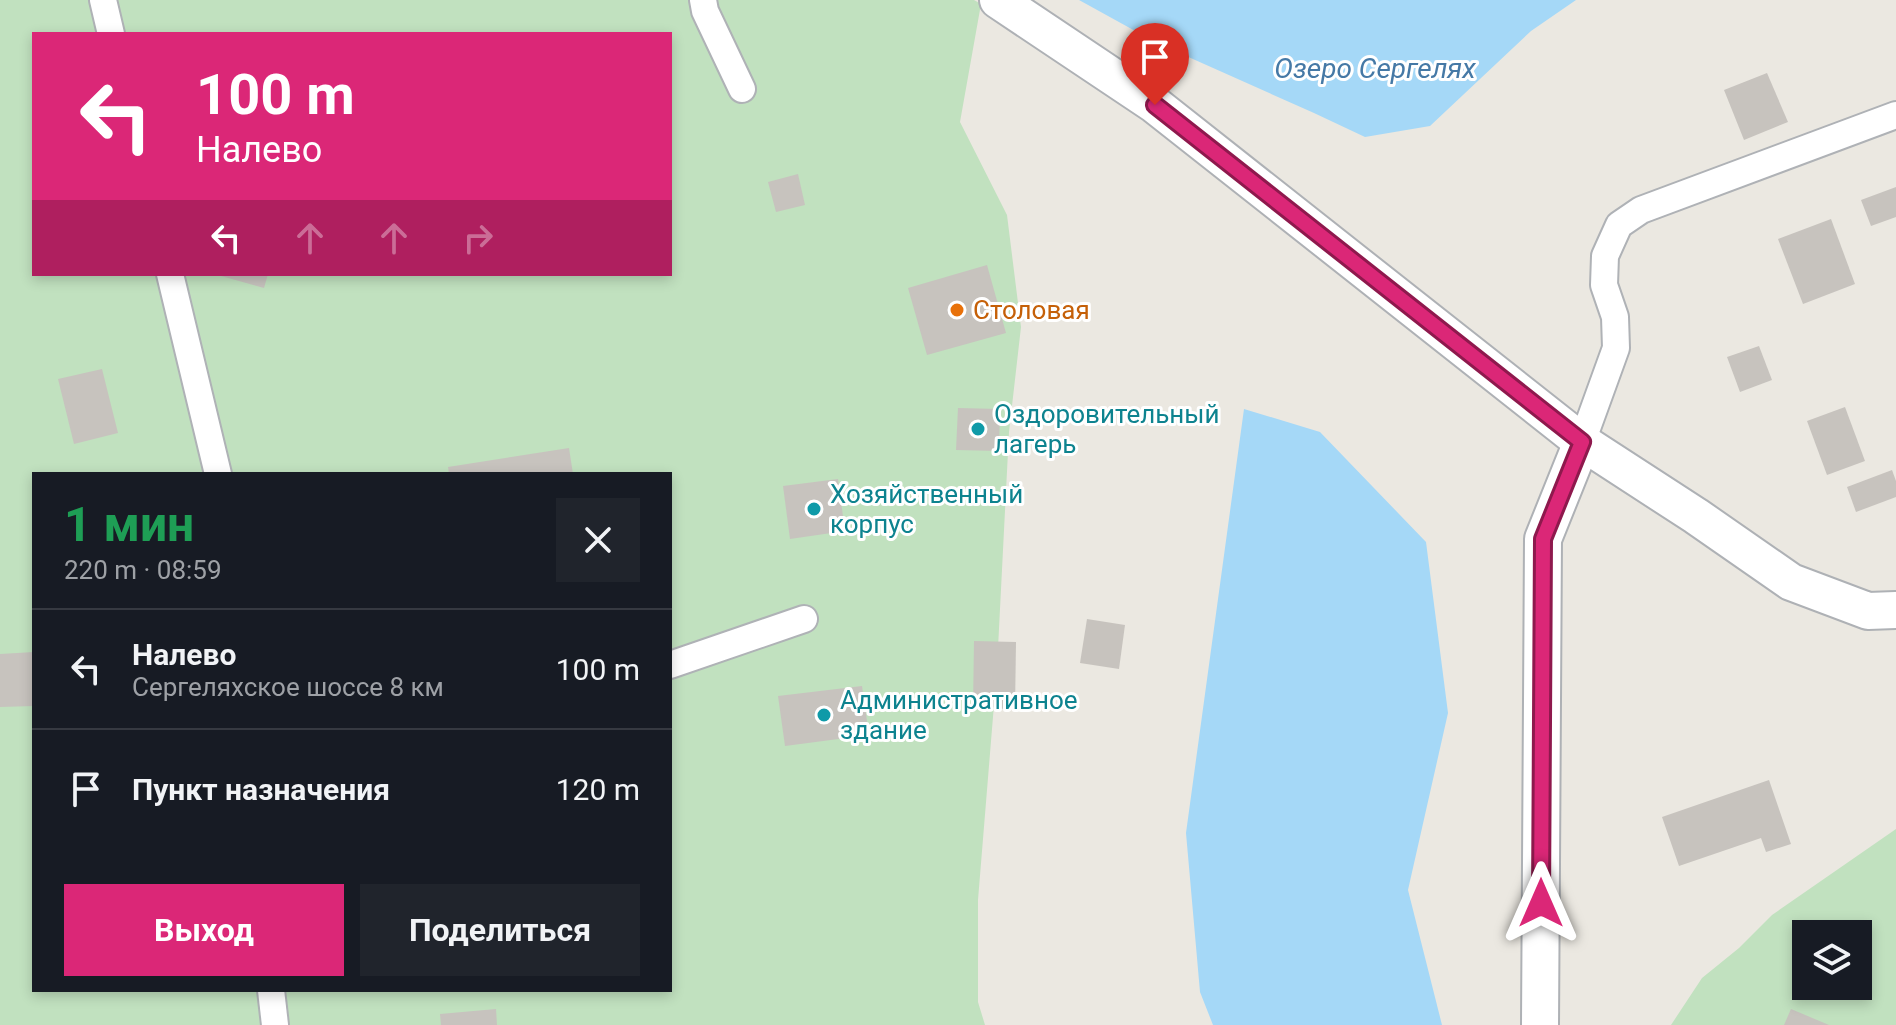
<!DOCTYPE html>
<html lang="ru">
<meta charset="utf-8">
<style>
body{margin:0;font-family:Roboto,sans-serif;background:#20242c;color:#f1f3f6;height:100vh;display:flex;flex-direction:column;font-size:30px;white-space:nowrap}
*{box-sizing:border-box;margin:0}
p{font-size:26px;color:#9ea1a6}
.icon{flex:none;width:44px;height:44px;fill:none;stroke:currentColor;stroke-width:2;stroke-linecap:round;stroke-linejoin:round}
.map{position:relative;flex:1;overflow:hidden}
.sheet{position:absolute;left:32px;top:472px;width:640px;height:520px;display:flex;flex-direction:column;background:#171b24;border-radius:0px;box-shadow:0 4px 12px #0003}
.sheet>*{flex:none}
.banner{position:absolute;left:32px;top:32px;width:640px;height:244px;border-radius:0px;box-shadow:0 4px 12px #0003;background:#db2777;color:#fff;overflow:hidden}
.controls{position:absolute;left:1792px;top:920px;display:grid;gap:16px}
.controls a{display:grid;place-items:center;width:80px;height:80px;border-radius:0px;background:#171b24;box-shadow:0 4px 12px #0003;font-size:40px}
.pin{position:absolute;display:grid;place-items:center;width:68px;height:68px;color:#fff;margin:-82px -34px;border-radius:50% 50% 50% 0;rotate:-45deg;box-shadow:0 0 8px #0007}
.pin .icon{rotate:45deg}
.me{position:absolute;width:88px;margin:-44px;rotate:0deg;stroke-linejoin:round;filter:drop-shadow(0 0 6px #0008)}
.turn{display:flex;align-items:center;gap:28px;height:168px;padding:0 32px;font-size:36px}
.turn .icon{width:104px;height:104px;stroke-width:2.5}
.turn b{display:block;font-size:56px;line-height:68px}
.lanes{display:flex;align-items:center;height:76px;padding:0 32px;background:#0003;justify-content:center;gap:40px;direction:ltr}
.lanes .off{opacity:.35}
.round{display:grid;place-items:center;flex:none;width:84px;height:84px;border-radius:0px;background:#20242c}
.head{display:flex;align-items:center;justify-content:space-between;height:136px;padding:0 32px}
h1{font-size:48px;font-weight:700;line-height:60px;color:#1e9e55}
.primary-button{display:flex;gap:16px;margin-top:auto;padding:16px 32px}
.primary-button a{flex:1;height:92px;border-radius:0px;background:#db2777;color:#fff;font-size:32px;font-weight:700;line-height:92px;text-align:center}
.primary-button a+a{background:#20242c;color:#f1f3f6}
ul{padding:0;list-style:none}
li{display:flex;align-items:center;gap:24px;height:120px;padding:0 32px;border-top:2px solid #363941}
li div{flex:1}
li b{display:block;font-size:30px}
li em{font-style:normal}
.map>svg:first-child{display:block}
.green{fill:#c1e1bf;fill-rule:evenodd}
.water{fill:#a5d8f7}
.building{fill:#c7c3be}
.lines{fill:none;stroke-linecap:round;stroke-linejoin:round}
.street-casing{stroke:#afb2b6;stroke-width:30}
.secondary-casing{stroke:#aeb1b5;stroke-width:40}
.street{stroke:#fff;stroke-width:26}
.secondary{stroke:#fff;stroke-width:36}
.route-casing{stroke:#8e194d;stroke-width:20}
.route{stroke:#db2777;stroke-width:14}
.food-dot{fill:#e8710a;stroke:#fff;stroke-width:3}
.culture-dot{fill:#0f9aa8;stroke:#fff;stroke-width:3}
.labels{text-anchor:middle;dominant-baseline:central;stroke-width:6;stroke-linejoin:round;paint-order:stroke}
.food-label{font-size:26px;fill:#c56008;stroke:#fff;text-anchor:start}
.culture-label{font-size:26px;fill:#0d838f;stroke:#fff;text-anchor:start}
.water-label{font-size:28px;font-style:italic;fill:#4579a6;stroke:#fff}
</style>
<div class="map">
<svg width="1896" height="1025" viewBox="0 0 1896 1025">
<rect width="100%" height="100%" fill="#ebe8e1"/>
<!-- green -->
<g class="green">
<path d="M0,0h974l7,4 -21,118 47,93 14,112 -12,105 -12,236 -19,232v102l7,23h-985zM34,34h636v240h-636zM34,474h636v516h-636z"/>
<path d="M1896,829v196h-225l31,-47 37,-30 33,-33zM1806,934h52v52h-52z"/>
</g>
<!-- water -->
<g class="water">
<polygon points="1079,0 1576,0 1531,31 1430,126 1365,137 1314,113 1157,43"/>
<polygon points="1244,409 1320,432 1426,542 1448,713 1408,890 1442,1025 1213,1025 1200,992 1186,833"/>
</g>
<!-- building -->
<g class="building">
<polygon points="1767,73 1788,122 1744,140 1724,90"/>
<polygon points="798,174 805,205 776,212 768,182"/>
<polygon points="1896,187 1896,217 1871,226 1861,200"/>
<polygon points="1831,219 1855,284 1803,304 1778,239"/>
<polygon points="987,265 1006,333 927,355 908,288"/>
<polygon points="214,274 268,274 264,288"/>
<polygon points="1759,346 1772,380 1740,392 1727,357"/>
<polygon points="102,369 118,433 74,444 58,379"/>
<polygon points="1845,407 1865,461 1827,475 1807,421"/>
<polygon points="958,408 1000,409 999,451 956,450"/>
<polygon points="569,448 573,474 449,474 448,467"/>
<polygon points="1892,470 1896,481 1896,497 1856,512 1847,487"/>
<polygon points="838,479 845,531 790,539 783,486"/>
<polygon points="1087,619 1125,625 1119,669 1080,663"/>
<polygon points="974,641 1016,642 1015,709 973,708"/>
<polygon points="34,652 34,706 0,707 0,654"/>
<polygon points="862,686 869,735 785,746 778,696"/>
<polygon points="1769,780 1791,844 1766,852 1761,838 1679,866 1662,817"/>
<polygon points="496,1009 497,1025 441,1025 440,1014"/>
<polygon points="1791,1009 1829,1025 1784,1025"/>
</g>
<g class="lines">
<!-- street casing -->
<g class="street-casing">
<g id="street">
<polyline points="103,0 111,34"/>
<polyline points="703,0 705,11 742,89"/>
<polyline points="170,274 218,474"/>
<polyline points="1582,442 1616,348 1615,317 1604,285 1605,256 1619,225 1641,210 1896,115"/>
<polyline points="670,665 804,619"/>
<polyline points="271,990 275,1025"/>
</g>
</g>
<!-- secondary casing -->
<g class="secondary-casing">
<g id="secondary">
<polyline points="998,0 1155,105 1582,442 1696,516 1791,582 1868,611 1896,610"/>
<polyline points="1540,1025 1543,539 1582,442"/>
</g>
</g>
<!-- street -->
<use href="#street" class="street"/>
<!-- secondary -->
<use href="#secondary" class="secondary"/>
</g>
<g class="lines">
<!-- route casing -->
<g class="route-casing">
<polyline id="route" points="1155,105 1582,442 1543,539 1541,903"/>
</g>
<!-- route -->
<use href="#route" class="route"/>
</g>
<!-- markers -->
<circle class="food-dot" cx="957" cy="310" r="8"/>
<g class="culture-dot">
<circle cx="978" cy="429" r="8"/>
<circle cx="814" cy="509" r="8"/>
<circle cx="824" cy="715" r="8"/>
</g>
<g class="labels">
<!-- food labels -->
<g class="food-label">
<text x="973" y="310">Столовая</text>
</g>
<!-- culture labels -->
<g class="culture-label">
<text x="994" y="414">Оздоровительный<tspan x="994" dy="30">лагерь</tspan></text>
<text x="830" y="494">Хозяйственный<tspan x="830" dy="30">корпус</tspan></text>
<text x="840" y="700">Административное<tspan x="840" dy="30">здание</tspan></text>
</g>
<!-- water labels -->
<g class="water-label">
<text x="1375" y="68">Озеро Сергелях</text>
</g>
</g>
</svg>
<div class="controls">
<a><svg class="icon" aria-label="layers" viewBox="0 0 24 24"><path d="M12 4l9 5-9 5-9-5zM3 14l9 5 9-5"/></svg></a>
</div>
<div class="pin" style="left:1155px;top:105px;background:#d93025"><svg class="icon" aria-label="arrive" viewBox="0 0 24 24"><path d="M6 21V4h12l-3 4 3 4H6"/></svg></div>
<svg class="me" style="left:1541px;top:903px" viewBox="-20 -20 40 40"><path d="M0-17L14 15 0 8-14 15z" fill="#db2777" stroke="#fff" stroke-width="4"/></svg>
<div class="banner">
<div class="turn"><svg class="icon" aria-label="left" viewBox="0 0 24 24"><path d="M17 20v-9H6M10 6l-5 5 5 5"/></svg><div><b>100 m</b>Налево</div></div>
<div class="lanes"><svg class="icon" aria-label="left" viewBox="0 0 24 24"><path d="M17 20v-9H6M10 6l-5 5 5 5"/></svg><svg class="icon off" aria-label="ahead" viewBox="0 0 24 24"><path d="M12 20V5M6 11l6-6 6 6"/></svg><svg class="icon off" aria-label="ahead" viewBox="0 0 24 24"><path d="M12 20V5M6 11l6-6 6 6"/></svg><svg class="icon off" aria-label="right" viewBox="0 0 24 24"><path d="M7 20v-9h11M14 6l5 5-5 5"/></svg></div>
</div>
<section class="sheet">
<div class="head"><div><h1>1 мин</h1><p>220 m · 08:59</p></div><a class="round"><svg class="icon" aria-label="close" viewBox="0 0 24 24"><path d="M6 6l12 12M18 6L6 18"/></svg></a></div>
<ul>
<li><svg class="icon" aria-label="left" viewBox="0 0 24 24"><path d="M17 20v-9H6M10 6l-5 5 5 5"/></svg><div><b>Налево</b><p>Сергеляхское шоссе 8 км</p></div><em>100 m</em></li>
<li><svg class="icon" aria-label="arrive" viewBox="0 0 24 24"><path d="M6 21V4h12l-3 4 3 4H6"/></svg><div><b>Пункт назначения</b></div><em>120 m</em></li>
</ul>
<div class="primary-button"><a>Выход</a><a>Поделиться</a></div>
</section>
</div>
